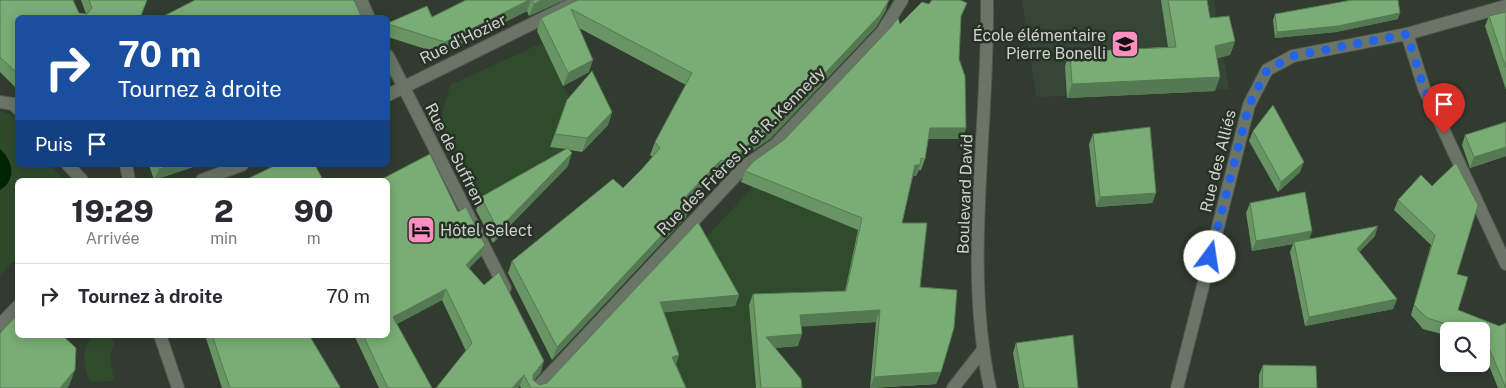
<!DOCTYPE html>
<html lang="fr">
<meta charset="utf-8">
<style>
body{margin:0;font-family:"Public Sans",sans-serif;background:#f2f2f3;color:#2b2b33;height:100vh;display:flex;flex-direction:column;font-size:19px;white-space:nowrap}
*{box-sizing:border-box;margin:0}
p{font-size:16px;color:#7c7c81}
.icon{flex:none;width:28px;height:28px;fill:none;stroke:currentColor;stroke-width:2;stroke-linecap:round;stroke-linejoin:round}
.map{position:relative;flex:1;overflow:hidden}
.details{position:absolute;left:15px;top:178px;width:375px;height:160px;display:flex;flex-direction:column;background:#fff;border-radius:8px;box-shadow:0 2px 12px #0003}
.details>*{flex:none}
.hud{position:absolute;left:15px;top:15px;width:375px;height:152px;border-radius:8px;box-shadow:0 2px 12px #0003;background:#1a4fa0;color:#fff;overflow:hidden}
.fabs{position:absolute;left:1440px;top:322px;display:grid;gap:10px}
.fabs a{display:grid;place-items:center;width:50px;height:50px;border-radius:8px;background:#fff;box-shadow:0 2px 12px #0003;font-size:25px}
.pin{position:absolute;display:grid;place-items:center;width:42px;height:42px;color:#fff;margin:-51px -21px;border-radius:50% 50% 50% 0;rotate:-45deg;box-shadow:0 0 5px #0007}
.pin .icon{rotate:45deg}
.me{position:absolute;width:55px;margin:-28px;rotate:14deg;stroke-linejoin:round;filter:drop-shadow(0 0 4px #0008)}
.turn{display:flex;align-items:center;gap:18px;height:105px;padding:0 20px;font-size:22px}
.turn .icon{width:65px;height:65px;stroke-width:2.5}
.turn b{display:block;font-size:35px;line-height:42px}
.then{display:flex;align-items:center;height:48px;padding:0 20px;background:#0003;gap:10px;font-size:19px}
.eta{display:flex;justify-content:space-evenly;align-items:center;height:85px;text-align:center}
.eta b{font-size:30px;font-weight:800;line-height:35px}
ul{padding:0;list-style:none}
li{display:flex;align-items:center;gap:15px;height:65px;padding:0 20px;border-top:1px solid #e1e1e2}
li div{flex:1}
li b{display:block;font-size:19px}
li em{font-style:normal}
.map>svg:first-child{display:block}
.built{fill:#364535}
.green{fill:#2f4b2c}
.water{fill:#002500}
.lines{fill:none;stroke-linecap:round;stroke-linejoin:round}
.minor-casing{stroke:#4f574e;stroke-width:14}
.minor{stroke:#6a7568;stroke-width:12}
.wall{fill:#699565}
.shaded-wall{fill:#557952}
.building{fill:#7aad75;stroke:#557952}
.route{stroke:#2563eb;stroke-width:9;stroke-dasharray:0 16.2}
.labels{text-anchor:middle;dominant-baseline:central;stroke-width:5;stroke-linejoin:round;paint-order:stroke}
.poi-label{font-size:16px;fill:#ced4cd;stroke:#273126;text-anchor:end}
.street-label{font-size:16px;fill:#ced4cd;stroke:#273126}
</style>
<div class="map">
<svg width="1506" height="388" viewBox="0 0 1506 388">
<rect width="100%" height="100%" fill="#313b30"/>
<!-- built -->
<polygon class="built" points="1022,0 1214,0 1229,89 1036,97"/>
<!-- green -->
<g class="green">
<polygon points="542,43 572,103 560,141 564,150 484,205 440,123 450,85"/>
<polygon points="0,111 12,115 17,123 18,165 51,165 63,180 18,180 17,258 0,275"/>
<polygon points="753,187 858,230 843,301 749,305 756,388 677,388 651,295 713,270 720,262 714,250 700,244"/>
<path d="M95,335h13l7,8 -5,13 4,25 -24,1c-7,-16 -10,-34 5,-47z"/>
</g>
<!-- water -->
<path class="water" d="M0,149c13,11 17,31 0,41z"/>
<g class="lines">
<!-- minor casing -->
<g class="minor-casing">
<g id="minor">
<polyline points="361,0 369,18"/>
<path d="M987,0c2,127 -24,264 3,388"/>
<polyline points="1407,34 1424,88 1506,264"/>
<polyline points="388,56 505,288"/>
<polyline points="388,95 580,0"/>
<polyline points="0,102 13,104 18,109"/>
<polyline points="68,165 82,180"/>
<polyline points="126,165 129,180"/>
<polyline points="202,180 242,165"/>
<polyline points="0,325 18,306"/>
<polyline points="160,335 178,388"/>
<polyline points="537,388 745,166 775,145 882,32 902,0"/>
<polyline points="953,388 982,351"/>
<polyline points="1177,388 1249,105 1267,70 1293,56 1407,34 1506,6"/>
</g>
</g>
<!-- minor -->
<use href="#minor" class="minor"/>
</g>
<!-- wall -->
<g class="wall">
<polygon points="0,0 86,14 81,0 147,0 140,18 18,18 18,90 0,72"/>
<polygon points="466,0 564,0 529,16 527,11 441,54 388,37 388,23 432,17"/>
<polygon points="578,0 886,10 876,27 770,139 740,159 725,175 717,172 688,201 686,217 552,360 508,273 512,261 623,188 642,169 653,157 650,155 655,142 686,85 579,28 589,72 563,86 537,31 541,18"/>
<polygon points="1161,0 1207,0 1210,18 1235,41 1230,55 1217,58 1215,91 1067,98 1065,66 1070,52 1168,47"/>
<polygon points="1506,12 1506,90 1485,26 1489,16"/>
<polygon points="1275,14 1398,19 1336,32 1275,38 1273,20"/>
<polygon points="961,18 959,59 966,128 962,139 928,139 925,159 921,170 919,170 916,176 913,176 902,223 920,287 941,372 936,384 870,388 876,322 801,326 798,346 774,348 802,388 756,388 749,305 753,294 845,291 858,230 741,182 745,171 785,139 900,24"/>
<polygon points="567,100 612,112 608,125 582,152 570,150 568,166 493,243 476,210 481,197 566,149 550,147"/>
<polygon points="1506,122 1506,156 1470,168 1462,145 1465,135"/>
<polygon points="1253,131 1300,172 1278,192 1249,141"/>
<polygon points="1093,134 1156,193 1152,203 1096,207 1089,144"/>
<polygon points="149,165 199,165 154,180"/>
<polygon points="1421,175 1457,274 1458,310 1499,326 1506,388 1498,388 1486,358 1481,357 1481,331 1449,331 1449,336 1423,329 1411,315 1431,245 1394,210 1398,200"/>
<polygon points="1250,203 1312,231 1309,239 1375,236 1359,252 1397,299 1393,309 1305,326 1290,252 1293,244 1252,251 1246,213"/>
<polygon points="458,212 485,245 481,256 469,268 541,372 534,380 539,385 547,383 698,222 739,295 735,306 664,312 679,355 676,364 686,388 521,388 520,386 466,351 442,300 397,324 432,388 379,388 354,335 388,335"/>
<polygon points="205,335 309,335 340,387 340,388 222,388"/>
<polygon points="1449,338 1449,348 1446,348"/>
<polygon points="1016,343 1078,388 1019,388 1013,353"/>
<polygon points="1263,365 1317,388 1259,388 1259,375"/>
</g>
<!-- shaded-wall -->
<g class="shaded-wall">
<polygon points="529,0 531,0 527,11 441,54 445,42"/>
<polygon points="542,0 564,0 529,16 534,4"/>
<polygon points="889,0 886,10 876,27 770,139 740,159 725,175 730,163"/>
<polygon points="1400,13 1398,19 1336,32 1275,38 1277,32"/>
<polygon points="1235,41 1230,55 1210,60 1215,46"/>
<polygon points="593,60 589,72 563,86 568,73"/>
<polygon points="1220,77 1215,91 1067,98 1072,84"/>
<polygon points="612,112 608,125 582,152 587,138"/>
<polygon points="930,128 966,128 962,139 926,139"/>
<polygon points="1506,147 1506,156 1470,168 1474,157"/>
<polygon points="572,153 568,166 493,243 498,230"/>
<polygon points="721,160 717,172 681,208 686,196"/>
<polygon points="1304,162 1300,172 1278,192 1281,182"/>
<polygon points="169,165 199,165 154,180 159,169"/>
<polygon points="915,165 920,165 916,176 911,176"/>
<polygon points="1156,193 1152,203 1096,207 1100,197"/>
<polygon points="690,205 686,217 552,360 557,347"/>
<polygon points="1378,226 1375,236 1353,259 1357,249"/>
<polygon points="1312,231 1308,242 1294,242 1293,244 1252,251 1256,241"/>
<polygon points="485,245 481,256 462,275 466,265"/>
<polygon points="446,289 442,300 389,328 393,317"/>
<polygon points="739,295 735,306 656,313 660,302"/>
<polygon points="1397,299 1393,309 1305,326 1309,317"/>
<polygon points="880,310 876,322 796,327 800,315"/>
<polygon points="802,334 798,346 762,349 766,337"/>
<polygon points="679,355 675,366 672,357"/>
<polygon points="544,361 541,372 529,386 533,375"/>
<polygon points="75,370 69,386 67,388 60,388"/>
<polygon points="941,372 936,384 870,388 874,377"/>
<polygon points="524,375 520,386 518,388 512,388"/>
</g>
<!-- building -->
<g class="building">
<polygon points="0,0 73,0 79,13 87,14 92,8 89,0 147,0 140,18 18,18 18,74 0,57"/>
<polygon points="195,0 354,0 362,18 160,18"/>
<polygon points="466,0 529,0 445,42 388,24 388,23 427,6 432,17"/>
<polygon points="532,0 542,0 534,4"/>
<polygon points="578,0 889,0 880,15 774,127 745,147 730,163 721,160 686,196 690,205 557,347 512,261 613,179 623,188 642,169 660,148 655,142 692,73 571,9 593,60 568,73 541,18"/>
<polygon points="932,0 960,0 967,3 961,16 959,59 965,76 966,128 930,128 925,159 921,158 920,165 915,165 902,223 927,223 920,287 957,290 954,328 941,372 874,377 880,310 800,315 802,334 766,337 801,379 802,388 761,388 753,294 846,291 862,218 745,171 754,161 785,139 892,26 898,18 900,24 922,2 929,4"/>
<polygon points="1168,0 1207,0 1210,18 1229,16 1235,41 1215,46 1220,77 1072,84 1070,52 1176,47"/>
<polygon points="1352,0 1398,0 1400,13 1338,26 1277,32 1275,14"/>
<polygon points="1506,12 1506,68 1489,16"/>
<polygon points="592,71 612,112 587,138 555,134 567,100"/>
<polygon points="1273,105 1304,162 1281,182 1253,131"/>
<polygon points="1506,122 1506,147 1474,157 1465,135"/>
<polygon points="1150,127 1156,193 1100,197 1093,134"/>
<polygon points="568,148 572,153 498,230 481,197"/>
<polygon points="430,154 458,212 466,207 485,245 466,265 484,285 499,272 544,361 533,375 533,380 539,385 547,383 698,222 739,295 660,302 679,355 672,357 686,388 531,388 524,375 512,388 436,388 472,343 446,289 393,317 432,388 388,388 363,335 388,335 388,180 380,180"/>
<polygon points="1456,163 1478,205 1457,274 1468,277 1458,310 1499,326 1506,323 1506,388 1489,348 1481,346 1481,331 1451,331 1453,326 1427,318 1414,305 1435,235 1398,200 1421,175 1432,186"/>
<polygon points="157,165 169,165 159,169"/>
<polygon points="276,165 315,165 323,180 245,180"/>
<polygon points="1305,192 1312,231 1256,241 1250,203"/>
<polygon points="1378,226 1357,249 1397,299 1309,317 1294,242"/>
<polygon points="17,315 18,335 62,335 76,348 75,370 60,388 0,388 0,333"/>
<polygon points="212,335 309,335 340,387 337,388 230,388"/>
<polygon points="1073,335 1078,388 1024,388 1016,343"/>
<polygon points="1263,365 1316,366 1317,388 1262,388"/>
</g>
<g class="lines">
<!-- route -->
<polyline class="route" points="1210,257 1249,105 1267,70 1293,56 1407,34 1424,88 1444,134"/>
</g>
<!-- icons -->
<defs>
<g id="school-square" transform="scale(1.4375)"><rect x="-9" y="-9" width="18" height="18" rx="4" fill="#fd8ec0" stroke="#273126"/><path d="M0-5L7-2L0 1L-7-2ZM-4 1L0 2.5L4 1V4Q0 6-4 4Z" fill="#111"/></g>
<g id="hotel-square" transform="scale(1.4375)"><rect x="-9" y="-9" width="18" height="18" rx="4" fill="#fd8ec0" stroke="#273126"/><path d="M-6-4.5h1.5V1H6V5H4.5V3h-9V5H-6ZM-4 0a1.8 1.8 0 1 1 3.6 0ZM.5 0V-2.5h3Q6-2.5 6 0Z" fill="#111"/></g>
</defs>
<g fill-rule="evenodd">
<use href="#school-square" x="1125" y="44"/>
<use href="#hotel-square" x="421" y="230"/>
</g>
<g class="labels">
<!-- poi labels -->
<g class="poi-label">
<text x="1106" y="35">École élémentaire<tspan x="1106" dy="18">Pierre Bonelli</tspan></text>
<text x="440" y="230" text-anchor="start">Hôtel Select</text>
</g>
<!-- street labels -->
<g class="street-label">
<text transform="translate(463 39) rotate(-26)">Rue d'Hozier</text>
<text transform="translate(741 151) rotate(-45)">Rue des Frères J. et R. Kennedy</text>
<text transform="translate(455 154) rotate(63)">Rue de Suffren</text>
<text transform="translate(1218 161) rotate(-76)">Rue des Alliés</text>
<text transform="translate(965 194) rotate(-88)">Boulevard David</text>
</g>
</g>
</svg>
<div class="fabs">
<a><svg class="icon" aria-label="search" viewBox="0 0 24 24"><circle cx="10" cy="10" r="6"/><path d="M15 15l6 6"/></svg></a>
</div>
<div class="pin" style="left:1444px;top:134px;background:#d93025"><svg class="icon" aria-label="arrive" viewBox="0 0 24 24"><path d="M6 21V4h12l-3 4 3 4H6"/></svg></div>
<svg class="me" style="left:1210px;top:257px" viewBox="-20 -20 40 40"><circle r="19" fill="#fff"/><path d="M0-13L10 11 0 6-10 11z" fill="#2563eb"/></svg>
<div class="hud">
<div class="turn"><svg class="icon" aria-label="right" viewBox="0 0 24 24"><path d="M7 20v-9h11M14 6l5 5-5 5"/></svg><div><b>70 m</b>Tournez à droite</div></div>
<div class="then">Puis<svg class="icon" aria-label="arrive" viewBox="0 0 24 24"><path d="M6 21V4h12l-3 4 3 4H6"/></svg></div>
</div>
<section class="details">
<div class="eta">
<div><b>19:29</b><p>Arrivée</p></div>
<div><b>2</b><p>min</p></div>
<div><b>90</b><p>m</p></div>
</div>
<ul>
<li><svg class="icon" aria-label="right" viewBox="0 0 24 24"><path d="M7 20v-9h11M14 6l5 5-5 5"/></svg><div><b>Tournez à droite</b></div><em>70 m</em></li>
</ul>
</section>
</div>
